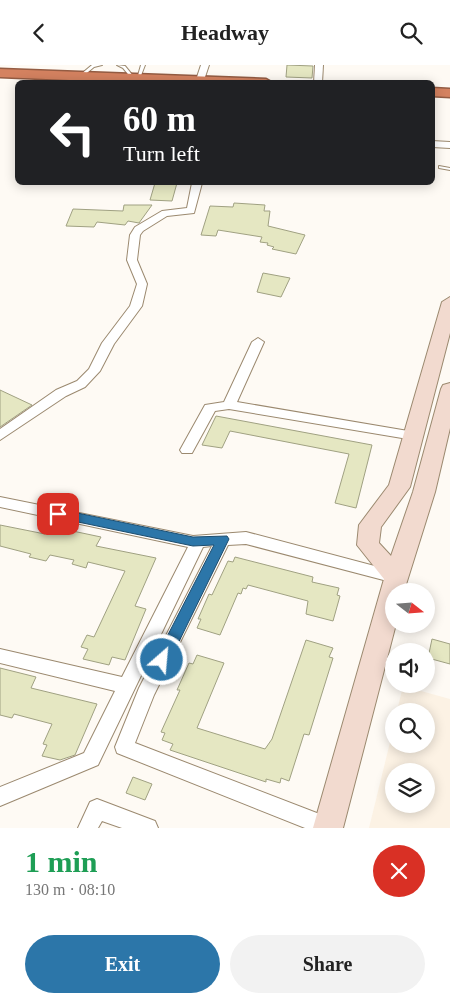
<!DOCTYPE html>
<meta charset="utf-8">
<style>
body{margin:0;font-family:Georgia,serif;background:#f2f2f2;color:#222;height:100vh;display:flex;flex-direction:column;font-size:19px;white-space:nowrap}
*{box-sizing:border-box;margin:0}
p{font-size:16px;color:#767676}
.icon{flex:none;width:28px;height:28px;fill:none;stroke:currentColor;stroke-width:2;stroke-linecap:round;stroke-linejoin:round}
.map{position:relative;height:763px;overflow:hidden}
.sheet{display:flex;flex-direction:column;background:#fff;flex:1}
.sheet>*{flex:none}
.banner{position:absolute;left:15px;top:15px;width:420px;height:105px;border-radius:8px;box-shadow:0 2px 12px #0003;background:#202124;color:#fff;overflow:hidden}
.needle{width:32px;rotate:107deg}
.tools{position:absolute;left:385px;top:518px;display:grid;gap:10px}
.tools a{display:grid;place-items:center;width:50px;height:50px;border-radius:50%;background:#fff;box-shadow:0 2px 12px #0003;font-size:25px}
.pin{position:absolute;display:grid;place-items:center;width:42px;height:42px;color:#fff;margin:-21px;border-radius:10px;box-shadow:0 2px 8px #0006}
.me{position:absolute;width:55px;margin:-28px;rotate:27deg;stroke-linejoin:round;filter:drop-shadow(0 0 4px #0008)}
.turn{display:flex;align-items:center;gap:18px;height:105px;padding:0 25px;font-size:22px}
.turn .icon{width:65px;height:65px;stroke-width:2.5}
.turn b{display:block;font-size:35px;line-height:42px}
.round{display:grid;place-items:center;flex:none;width:52px;height:52px;border-radius:26px;background:#f2f2f2}
.overview{display:flex;align-items:center;justify-content:space-between;height:85px;padding:0 25px}
h1{font-size:30px;font-weight:800;line-height:38px;color:#1e9e55}
.primary-button{display:flex;gap:10px;margin-top:auto;padding:10px 25px}
.primary-button a{flex:1;height:58px;border-radius:30px;background:#2c76a9;color:#fff;font-size:20px;font-weight:800;line-height:58px;text-align:center}
.primary-button a+a{background:#f2f2f2;color:#222}
header{display:flex;justify-content:space-between;align-items:center;height:65px;padding:0 25px;background:#fff;font-size:22px;font-weight:800}
.map>svg:first-child{display:block}
.built{fill:#fcf2e4;fill-rule:evenodd}
.building{fill:#e5e7c2;stroke:#a0a182}
.lines{fill:none;stroke-linecap:round;stroke-linejoin:round}
.lane-casing{stroke:#9b896f;stroke-width:2}
.street-casing{stroke:#9b896f;stroke-width:2}
.secondary-casing{stroke:#9b896f;stroke-width:2}
.highway-casing{stroke:#945c43;stroke-width:3}
.lane{fill:#fff;fill-rule:evenodd}
.street{fill:#fff;fill-rule:evenodd}
.secondary{fill:#f2dacf;fill-rule:evenodd}
.highway{fill:#d48260;fill-rule:evenodd}
.route{fill:#2c76a9;stroke:#1d4d6e}
</style>
<header><svg class="icon" aria-label="back" viewBox="0 0 24 24"><path d="M15 5l-7 7 7 7"/></svg>Headway<svg class="icon" aria-label="search" viewBox="0 0 24 24"><circle cx="10" cy="10" r="6"/><path d="M15 15l6 6"/></svg></header>
<div class="map">
<svg width="450" height="763" viewBox="0 0 450 763">
<rect width="100%" height="100%" fill="#fefaf4"/>
<!-- built -->
<path class="built" d="M403,621l47,13v129h-81l25,-102v18h32v-33h-29zM394,706h32v33h-32z"/>
<!-- building -->
<g class="building">
<polygon points="287,0 313,1 312,13 286,12"/>
<polygon points="155,118 177,118 172,136 150,135"/>
<polygon points="234,138 265,140 264,146 270,146 268,161 305,170 296,189 272,184 274,182 267,180 268,178 260,177 262,172 218,165 216,171 201,170 210,141 233,142"/>
<polygon points="124,140 152,140 139,158 128,156 125,160 97,157 94,162 66,161 73,144 123,146"/>
<polygon points="263,208 290,213 281,232 257,227"/>
<polygon points="0,325 32,340 0,362"/>
<polygon points="216,351 372,380 356,443 335,438 349,389 230,366 222,383 202,380"/>
<polygon points="0,460 45,469 49,461 101,472 96,481 156,493 135,541 146,544 125,595 112,592 109,600 83,594 88,584 81,582 87,570 94,572 125,506 88,497 86,503 72,499 74,495 50,490 46,496 29,492 31,489 0,481"/>
<polygon points="235,492 313,512 312,517 339,523 337,530 340,531 333,556 306,549 308,536 248,520 246,524 243,523 241,529 238,528 220,570 197,563 201,554 198,554 209,529 212,530 228,496 233,497"/>
<polygon points="432,574 450,579 450,599 428,593"/>
<polygon points="306,575 333,583 329,592 333,593 309,670 304,669 289,716 281,713 280,718 266,714 266,717 170,685 173,679 162,675 165,668 161,667 180,625 177,625 189,598 193,599 197,590 224,598 197,663 265,684 272,674"/>
<polygon points="0,603 36,612 31,623 97,639 75,690 60,695 42,691 47,680 43,679 52,659 14,649 12,653 0,650"/>
<polygon points="133,712 152,719 145,735 126,728"/>
</g>
<g class="lines">
<!-- lane casing -->
<g class="lane-casing">
<g id="lane">
<polygon points="92,0 102,0 94,2 82,12 80,12 80,10"/>
<polygon points="117,0 125,1 134,12 134,14 132,14 123,3"/>
<polygon points="141,0 145,0 140,13 137,14"/>
<polygon points="439,101 450,103 450,105 439,103"/>
</g>
</g>
<!-- street casing -->
<g class="street-casing">
<g id="street">
<polygon points="201,0 209,0 204,15 200,17 196,15"/>
<polygon points="315,0 323,0 322,18 314,18"/>
<polygon points="432,76 450,77 450,83 432,82"/>
<polygon points="192,118 202,118 194,148 167,151 143,166 140,170 137,195 147,219 142,241 114,279 100,306 85,322 66,331 0,375 0,364 56,325 77,316 89,304 102,278 130,241 137,219 127,195 130,170 135,162 162,146 187,143"/>
<polygon points="258,273 264,277 237,337 414,367 421,371 414,375 229,344 215,346 192,388 182,388 180,385 205,340 224,337 252,277"/>
<polygon points="0,432 193,471 246,467 401,508 403,512 401,516 395,518 246,479 228,480 154,630 135,678 335,755 338,763 305,763 117,688 115,682 139,623 212,481 203,482 98,700 0,741 0,722 84,688 115,626 0,598 0,584 122,612 188,482 0,442"/>
<polygon points="97,734 155,756 158,763 122,763 102,756 98,763 78,763 90,737"/>
</g>
</g>
<!-- secondary casing -->
<g class="secondary-casing">
<polygon id="secondary" points="450,232 450,268 410,422 381,462 379,478 391,491 413,427 441,324 443,320 450,318 450,363 435,427 404,526 394,526 394,559 396,559 343,763 313,763 384,514 357,480 359,460 389,420 442,237"/>
</g>
<!-- highway casing -->
<g class="highway-casing">
<g id="highway">
<polygon points="0,4 266,14 273,18 139,18 0,12"/>
<polygon points="432,23 450,24 450,32 432,31"/>
</g>
</g>
<!-- lane -->
<use href="#lane" class="lane"/>
<!-- street -->
<use href="#street" class="street"/>
<!-- secondary -->
<use href="#secondary" class="secondary"/>
<!-- highway -->
<use href="#highway" class="highway"/>
</g>
<!-- route -->
<polygon class="route" points="58,444 193,472 227,471 229,474 168,599 162,601 157,599 155,595 214,480 193,481 54,452 52,449"/>
</svg>
<div class="tools">
<a><svg class="needle" viewBox="-14 -14 28 28"><path d="M0-13l5 13h-10z" fill="#e53935"/><path d="M0 13l5-13h-10z" fill="#767676"/></svg></a>
<a><svg class="icon" aria-label="sound" viewBox="0 0 24 24"><path d="M4 9h4l5-4v14l-5-4H4zM17 9q2 3 0 6"/></svg></a>
<a><svg class="icon" aria-label="search" viewBox="0 0 24 24"><circle cx="10" cy="10" r="6"/><path d="M15 15l6 6"/></svg></a>
<a><svg class="icon" aria-label="layers" viewBox="0 0 24 24"><path d="M12 4l9 5-9 5-9-5zM3 14l9 5 9-5"/></svg></a>
</div>
<div class="pin" style="left:58px;top:449px;background:#d93025"><svg class="icon" aria-label="arrive" viewBox="0 0 24 24"><path d="M6 21V4h12l-3 4 3 4H6"/></svg></div>
<svg class="me" style="left:162px;top:595px" viewBox="-20 -20 40 40"><circle r="17" fill="#2c76a9" stroke="#fff" stroke-width="3"/><path d="M0-11L8 9 0 5-8 9z" fill="#fff"/></svg>
<div class="banner">
<div class="turn"><svg class="icon" aria-label="left" viewBox="0 0 24 24"><path d="M17 20v-9H6M10 6l-5 5 5 5"/></svg><div><b>60 m</b>Turn left</div></div>
</div>
</div>
<section class="sheet">
<div class="overview"><div><h1>1 min</h1><p>130 m · 08:10</p></div><a class="round" style="background:#d93025;color:#fff"><svg class="icon" aria-label="close" viewBox="0 0 24 24"><path d="M6 6l12 12M18 6L6 18"/></svg></a></div>
<div class="primary-button"><a>Exit</a><a>Share</a></div>
</section>
